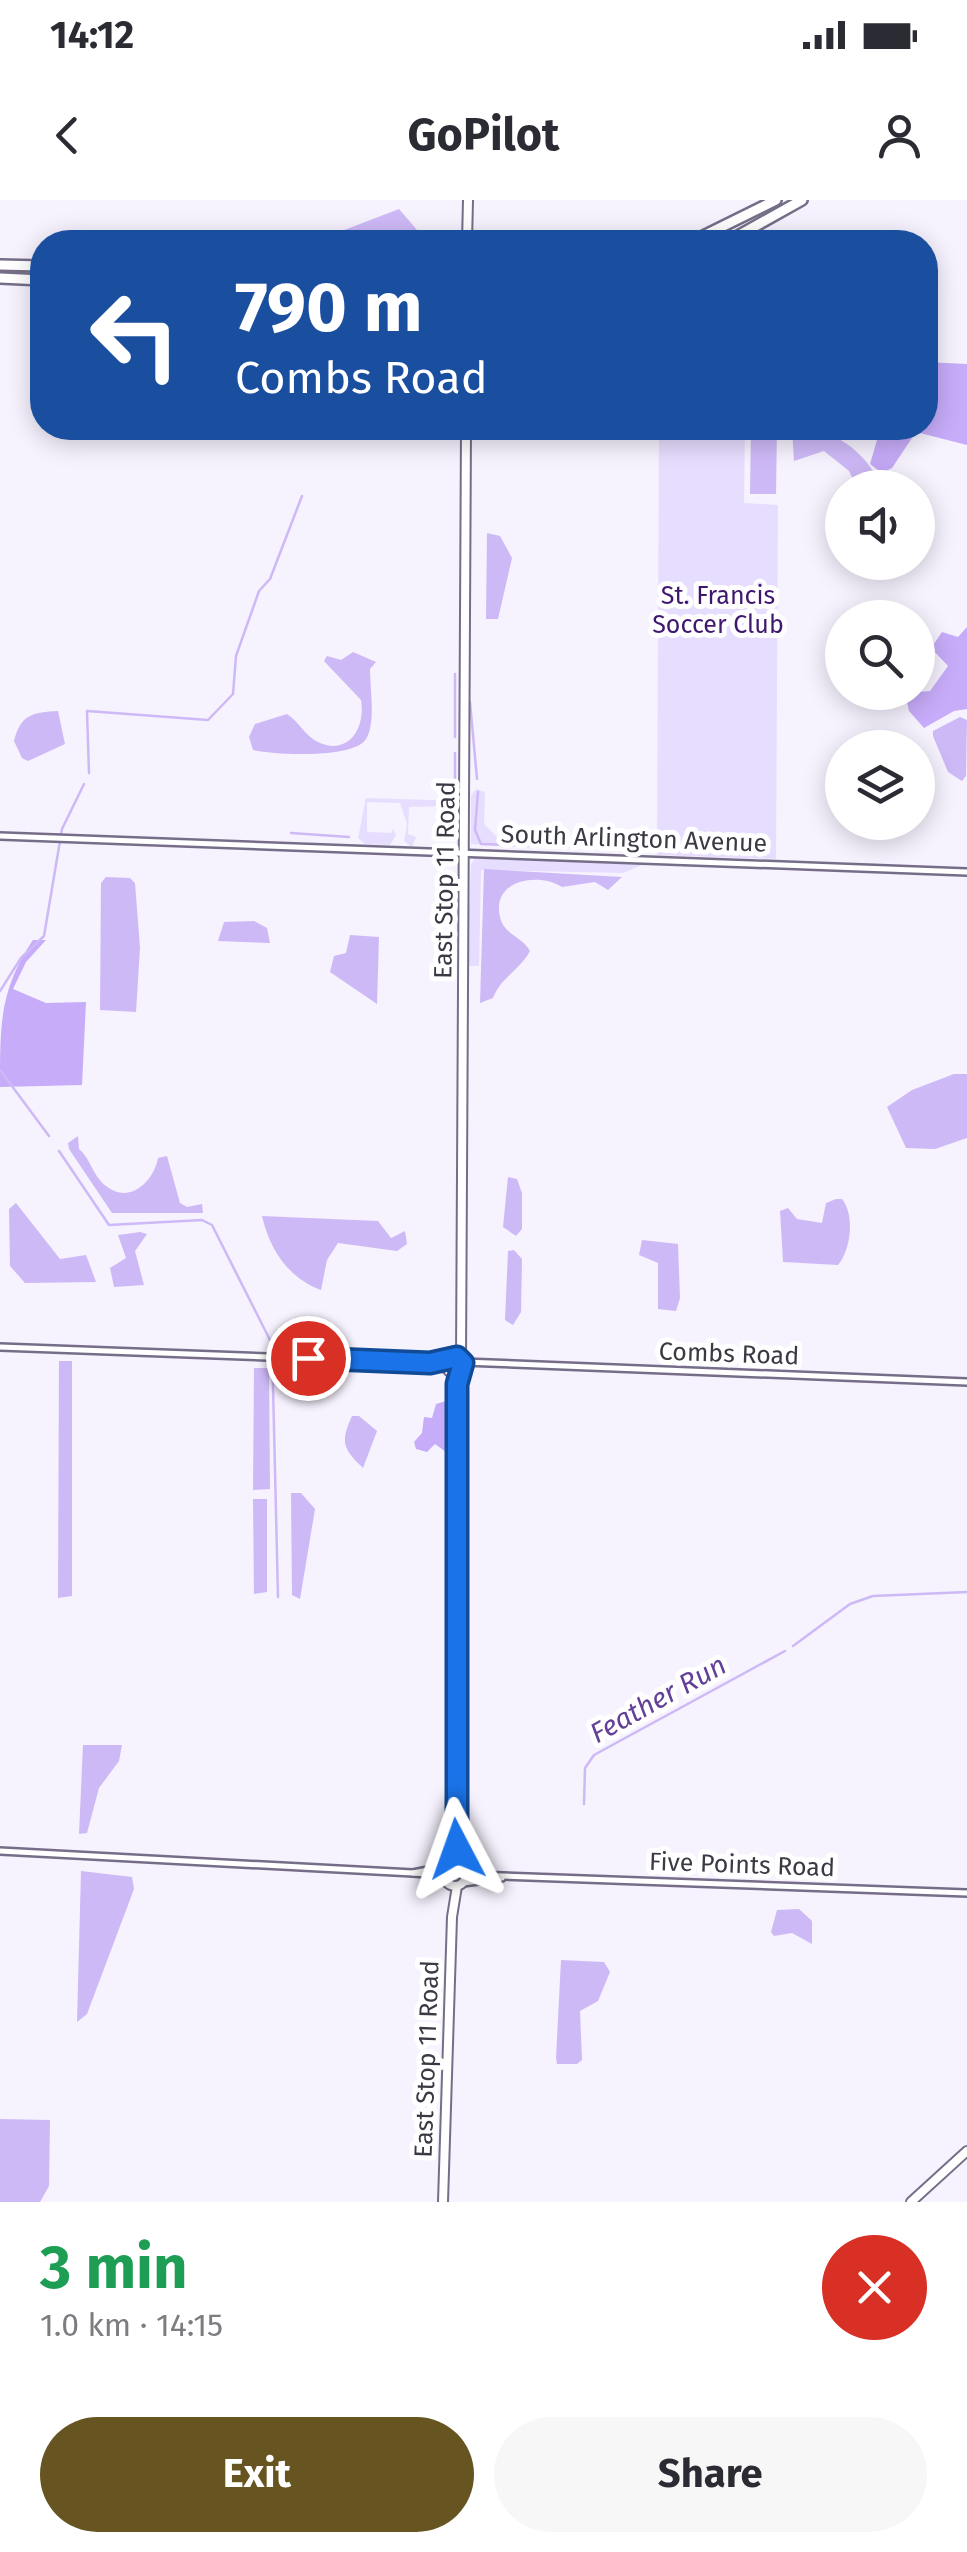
<!DOCTYPE html>
<meta charset="utf-8">
<style>
body{margin:0;font-family:"Fira Sans",sans-serif;background:#f7f7f7;color:#2b2b33;height:100vh;display:flex;flex-direction:column;font-size:38px;white-space:nowrap}
*{box-sizing:border-box;margin:0}
p{font-size:32px;color:#7c7c81}
.icon{flex:none;width:55px;height:55px;fill:none;stroke:currentColor;stroke-width:2;stroke-linecap:round;stroke-linejoin:round}
.map{position:relative;height:2002px;overflow:hidden}
.panel{display:flex;flex-direction:column;background:#fff;flex:1}
.panel>*{flex:none}
.guide{position:absolute;left:30px;top:30px;width:908px;height:210px;border-radius:40px;box-shadow:0 5px 25px #0003;background:#1a4fa0;color:#fff;overflow:hidden}
.tools{position:absolute;left:825px;top:270px;display:grid;gap:20px}
.tools a{display:grid;place-items:center;width:110px;height:110px;border-radius:50%;background:#fff;box-shadow:0 5px 25px #0003;font-size:50px}
.pin{position:absolute;display:grid;place-items:center;width:85px;height:85px;color:#fff;margin:-42px;border:5px solid #fff;border-radius:50%;box-shadow:0 2px 10px #0007}
.me{position:absolute;width:110px;margin:-55px;rotate:356deg;stroke-linejoin:round;filter:drop-shadow(0 0 8px #0008)}
.turn{display:flex;align-items:center;gap:35px;height:210px;padding:0 40px;font-size:45px}
.turn .icon{width:130px;height:130px;stroke-width:2.5}
.turn b{display:block;font-size:70px;line-height:85px}
.round{display:grid;place-items:center;flex:none;width:105px;height:105px;border-radius:52px;background:#f7f7f7}
.summary{display:flex;align-items:center;justify-content:space-between;height:170px;padding:0 40px}
h1{font-size:60px;font-weight:700;line-height:75px;color:#1e9e55}
.primary-button{display:flex;gap:20px;margin-top:auto;padding:20px 40px}
.primary-button a{flex:1;height:115px;border-radius:60px;background:#665421;color:#fff;font-size:40px;font-weight:700;line-height:115px;text-align:center}
.primary-button a+a{background:#f7f7f7;color:#2b2b33}
.status{display:flex;justify-content:space-between;align-items:center;height:70px;padding:0 50px;background:#fff;direction:ltr}
.status svg{height:28px;fill:currentColor}
header{display:flex;justify-content:space-between;align-items:center;height:130px;padding:0 40px;background:#fff;font-size:45px;font-weight:700}
.map>svg:first-child{display:block}
.green{fill:#e7ddff}
.forest{fill:#c7acf9}
.water{fill:#ceb9f7}
.lines{fill:none;stroke-linecap:round;stroke-linejoin:round}
.stream{stroke:#ceb9f7;stroke-width:2.5}
.minor-casing{stroke:#766e88;stroke-width:10}
.major-casing{stroke:#766e88;stroke-width:12}
.highway-casing{stroke:#766e88;stroke-width:14}
.minor{stroke:#fff;stroke-width:5}
.major{stroke:#fff;stroke-width:8}
.highway{stroke:#fff;stroke-width:9}
.route-casing{stroke:#114b97;stroke-width:25}
.route{stroke:#1a73e8;stroke-width:18}
.labels{text-anchor:middle;dominant-baseline:central;stroke-width:10;stroke-linejoin:round;paint-order:stroke}
.park-label{font-size:25px;fill:#3f176e;stroke:#fff}
.street-label{font-size:25px;fill:#3d3944;stroke:#fff}
.water-label{font-size:28px;font-style:italic;fill:#633f97;stroke:#fff}
</style>
<div class="status"><b>14:12</b><svg viewBox="0 0 49 12"><path d="M0 12V9h3v3zM5 12V6h3v6zM10 12V3h3v9zM15 12V0h3v12zM26 1h20v11H26zM47 4h2v5h-2z"/></svg></div>
<header><svg class="icon" aria-label="back" viewBox="0 0 24 24"><path d="M15 5l-7 7 7 7"/></svg>GoPilot<svg class="icon" aria-label="person" viewBox="0 0 24 24"><circle cx="12" cy="8" r="4"/><path d="M4 21q1-7 8-7t8 7"/></svg></header>
<div class="map">
<svg width="967" height="2002" viewBox="0 0 967 2002">
<rect width="100%" height="100%" fill="#f6f2fe"/>
<!-- green -->
<g class="green">
<polygon points="659,228 745,228 744,303 778,305 776,659 657,655"/>
<polygon points="476,589 485,592 484,624 497,637 535,638 539,648 471,644 471,596"/>
<polygon points="366,598 461,601 461,611 450,613 448,606 409,607 408,634 416,637 412,647 404,641 407,624 400,603 367,602 367,632 391,633 393,629 396,635 390,645 365,644 358,638"/>
<polygon points="475,658 649,662 623,673 481,670 479,766 467,766 471,665"/>
</g>
<!-- forest -->
<g class="forest">
<polygon points="925,162 967,164 967,245 916,232 892,268 882,273 870,264 877,240 870,228 925,228"/>
<polygon points="967,427 967,509 954,511 924,528 909,511 905,493 930,491 948,466 931,448 942,432 958,437"/>
<path d="M33,740h13l-20,22 -13,27 33,14 40,-1 -4,83 -82,2c0,-65 0,-97 33,-147z"/>
<polygon points="446,1201 454,1205 446,1252 435,1244 427,1252 416,1249 414,1242 422,1233 424,1217 432,1218 436,1204"/>
</g>
<!-- water -->
<g class="water">
<polygon points="399,9 417,30 419,42 340,42 334,34"/>
<polygon points="751,228 777,228 776,294 750,294"/>
<path d="M792,228c41,-1 73,22 90,59h-25l-8,-16 -25,-20 -30,10z"/>
<polygon points="487,333 500,336 512,358 498,419 486,419"/>
<path d="M353,452l23,10 -6,7c0,19 6,54 -4,70 -12,20 -92,16 -113,11l-4,-13 6,-13 32,-10c11,7 18,21 29,27 32,17 50,-13 45,-41l-37,-39 3,-5 14,4z"/>
<path d="M58,511l7,33 -37,17 -6,-3 -8,-17c6,-26 19,-29 44,-30z"/>
<polygon points="960,517 967,520 966,576 962,581 948,572 933,536 933,531"/>
<path d="M484,669l138,8 -14,13 -13,-8 -33,5c-22,-15 -71,-8 -62,30 4,18 23,20 30,34 -11,20 -29,26 -37,47l-13,5z"/>
<polygon points="106,677 130,678 135,683 140,748 136,812 100,810 101,683"/>
<polygon points="254,721 267,728 270,743 218,741 224,722"/>
<polygon points="350,735 379,737 377,804 330,772 334,756 346,753"/>
<polygon points="954,874 967,874 967,938 935,949 906,948 887,907 912,890"/>
<path d="M78,936l1,13c12,10 13,26 27,37 24,19 48,-5 52,-28l9,-2 13,47 7,4 15,-3 1,9h-91l-43,-64 -1,-6z"/>
<polygon points="508,977 517,979 522,993 522,1029 516,1036 503,1027"/>
<path d="M836,999h6c13,16 9,51 -4,66l-55,-3 -3,-51 8,-3 9,11 25,4 4,-20z"/>
<polygon points="16,1003 60,1059 86,1055 96,1082 25,1083 10,1066 9,1009"/>
<path d="M262,1016l116,5 13,17 14,-7 2,13 -10,7 -59,-8 -11,17 -6,30c-32,-12 -51,-39 -59,-74z"/>
<polygon points="140,1032 147,1034 135,1051 144,1085 114,1087 110,1068 126,1058 118,1035"/>
<polygon points="642,1040 678,1044 680,1098 676,1111 658,1109 658,1063 639,1055"/>
<polygon points="514,1050 522,1059 521,1112 513,1125 505,1120 508,1051"/>
<polygon points="59,1161 72,1161 72,1396 58,1398"/>
<polygon points="254,1168 269,1168 270,1289 253,1290"/>
<path d="M352,1216h7l18,15 -14,37c-20,-19 -23,-26 -11,-52z"/>
<polygon points="291,1293 301,1293 315,1309 300,1399 292,1395"/>
<polygon points="253,1299 267,1299 267,1392 254,1394"/>
<polygon points="83,1545 122,1545 119,1561 99,1588 87,1633 79,1634"/>
<polygon points="81,1671 132,1677 134,1689 87,1814 77,1822"/>
<polygon points="799,1709 812,1721 812,1744 792,1733 774,1736 771,1732 777,1710"/>
<polygon points="561,1760 604,1762 610,1772 598,1801 580,1811 582,1860 577,1864 557,1864 556,1858"/>
<polygon points="0,1919 50,1920 49,1986 40,2002 0,2002"/>
</g>
<g class="lines">
<!-- stream -->
<g class="stream">
<polyline points="470,502 477,579"/>
<polyline points="455,537 455,474"/>
<polyline points="455,553 455,595"/>
<polyline points="89,573 87,511 208,520 233,494 236,456 259,391 270,379 302,296"/>
<polyline points="478,592 475,630 481,644 539,646"/>
<polyline points="291,633 349,637"/>
<polyline points="546,646 576,647"/>
<polyline points="0,791 21,758 44,736 62,629 84,584"/>
<polyline points="0,870 49,936"/>
<polyline points="59,951 109,1025 202,1020 212,1025 272,1144 278,1397"/>
<polyline points="793,1446 850,1404 873,1396 967,1392"/>
<polyline points="584,1604 585,1568 594,1555 785,1451"/>
</g>
<!-- minor casing -->
<g class="minor-casing">
<g id="minor">
<polyline points="0,636 967,672"/>
<polyline points="0,1147 430,1163 449,1160"/>
<polyline points="463,1162 967,1182"/>
<polyline points="430,1163 448,1170"/>
<polyline points="0,1651 413,1673 440,1675 446,1680"/>
<polyline points="465,1670 477,1675 967,1693"/>
<polyline points="413,1673 448,1666"/>
<polyline points="463,1683 502,1678"/>
</g>
</g>
<!-- major casing -->
<g class="major-casing">
<g id="major">
<polyline points="467,42 468,0"/>
<circle cx="455" cy="1166" r="8"/>
<polyline points="461,1160 466,228"/>
<polyline points="459,1173 454,1625 462,1666"/>
<circle cx="455" cy="1675" r="11"/>
<polyline points="443,2002 452,1717 457,1686"/>
<polyline points="911,2002 967,1951"/>
</g>
</g>
<!-- highway casing -->
<g class="highway-casing">
<g id="highway">
<polyline points="691,42 776,0"/>
<polyline points="727,42 802,0"/>
<polyline points="0,65 42,66"/>
<polyline points="0,78 42,80"/>
</g>
</g>
<!-- minor -->
<use href="#minor" class="minor"/>
<!-- major -->
<use href="#major" class="major"/>
<!-- highway -->
<use href="#highway" class="highway"/>
</g>
<g class="lines">
<!-- route casing -->
<g class="route-casing">
<polyline id="route" points="308,1158 430,1163 457,1157 463,1163 457,1184 457,1649"/>
</g>
<!-- route -->
<use href="#route" class="route"/>
</g>
<g class="labels">
<!-- park labels -->
<g class="park-label">
<text x="718" y="396">St. Francis<tspan x="718" dy="29">Soccer Club</tspan></text>
</g>
<!-- street labels -->
<g class="street-label">
<text transform="translate(634 639) rotate(2)">South Arlington Avenue</text>
<text transform="translate(445 680) rotate(-89)">East Stop 11 Road</text>
<text transform="translate(729 1154) rotate(2)">Combs Road</text>
<text transform="translate(742 1665) rotate(2)">Five Points Road</text>
<text transform="translate(427 1859) rotate(-88)">East Stop 11 Road</text>
</g>
<!-- water labels -->
<g class="water-label">
<text transform="translate(658 1499) rotate(-29)">Feather Run</text>
</g>
</g>
</svg>
<div class="tools">
<a><svg class="icon" aria-label="sound" viewBox="0 0 24 24"><path d="M4 9h4l5-4v14l-5-4H4zM17 9q2 3 0 6"/></svg></a>
<a><svg class="icon" aria-label="search" viewBox="0 0 24 24"><circle cx="10" cy="10" r="6"/><path d="M15 15l6 6"/></svg></a>
<a><svg class="icon" aria-label="layers" viewBox="0 0 24 24"><path d="M12 4l9 5-9 5-9-5zM3 14l9 5 9-5"/></svg></a>
</div>
<div class="pin" style="left:308px;top:1158px;background:#d93025"><svg class="icon" aria-label="arrive" viewBox="0 0 24 24"><path d="M6 21V4h12l-3 4 3 4H6"/></svg></div>
<svg class="me" style="left:457px;top:1649px" viewBox="-20 -20 40 40"><path d="M0-17L14 15 0 8-14 15z" fill="#1a73e8" stroke="#fff" stroke-width="4"/></svg>
<div class="guide">
<div class="turn"><svg class="icon" aria-label="left" viewBox="0 0 24 24"><path d="M17 20v-9H6M10 6l-5 5 5 5"/></svg><div><b>790 m</b>Combs Road</div></div>
</div>
</div>
<section class="panel">
<div class="summary"><div><h1>3 min</h1><p>1.0 km · 14:15</p></div><a class="round" style="background:#d93025;color:#fff"><svg class="icon" aria-label="close" viewBox="0 0 24 24"><path d="M6 6l12 12M18 6L6 18"/></svg></a></div>
<div class="primary-button"><a>Exit</a><a>Share</a></div>
</section>
